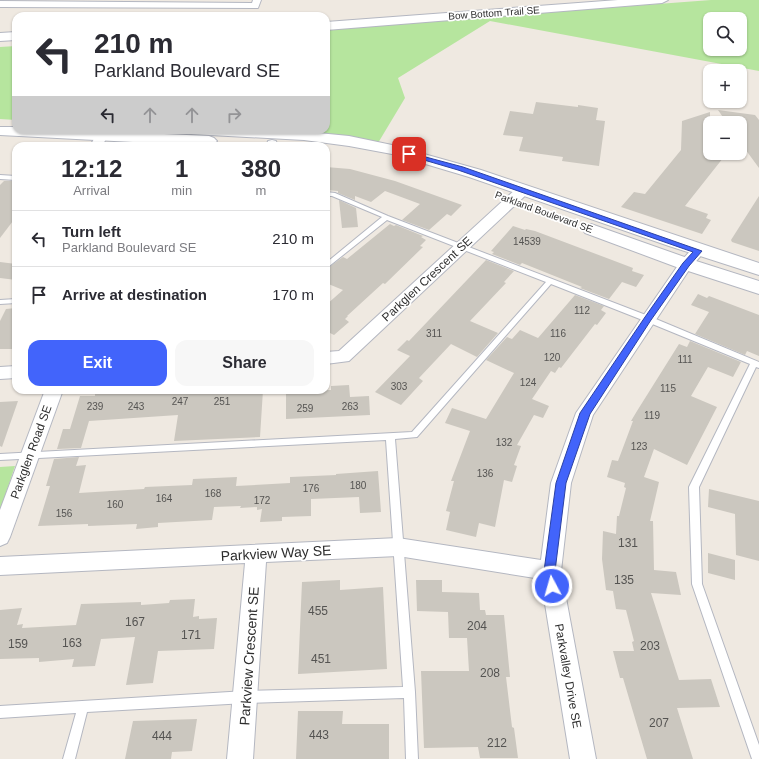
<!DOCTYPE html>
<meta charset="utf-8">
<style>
body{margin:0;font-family:Arial,sans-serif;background:#f7f7f7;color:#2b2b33;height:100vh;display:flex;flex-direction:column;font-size:15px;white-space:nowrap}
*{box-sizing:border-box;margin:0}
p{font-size:13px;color:#7c7c81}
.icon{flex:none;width:22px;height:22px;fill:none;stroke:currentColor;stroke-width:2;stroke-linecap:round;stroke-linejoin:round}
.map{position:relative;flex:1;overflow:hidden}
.sheet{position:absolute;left:12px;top:142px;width:318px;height:252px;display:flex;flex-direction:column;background:#fff;border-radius:12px;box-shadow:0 1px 3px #0004}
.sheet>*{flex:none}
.top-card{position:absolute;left:12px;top:12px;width:318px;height:122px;border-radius:12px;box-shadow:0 1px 3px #0004;background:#fff;color:#2b2b33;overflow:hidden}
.tools{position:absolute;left:703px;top:12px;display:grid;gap:8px}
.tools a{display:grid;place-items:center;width:44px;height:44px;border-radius:8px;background:#fff;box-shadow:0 1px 3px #0004;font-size:20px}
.pin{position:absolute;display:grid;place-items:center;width:34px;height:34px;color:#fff;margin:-17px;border-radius:8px;box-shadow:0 2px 6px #0006}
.me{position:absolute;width:44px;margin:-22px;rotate:354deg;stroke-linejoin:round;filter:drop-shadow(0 0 3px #0008)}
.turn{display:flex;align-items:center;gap:14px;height:84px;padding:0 16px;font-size:18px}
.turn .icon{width:52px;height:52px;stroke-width:2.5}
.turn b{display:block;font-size:28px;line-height:34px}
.lanes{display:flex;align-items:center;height:38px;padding:0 16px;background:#0003;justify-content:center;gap:20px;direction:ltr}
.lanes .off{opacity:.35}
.eta{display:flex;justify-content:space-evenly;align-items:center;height:68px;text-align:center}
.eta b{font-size:24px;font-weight:700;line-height:28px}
.primary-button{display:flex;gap:8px;margin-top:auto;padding:8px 16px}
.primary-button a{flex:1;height:46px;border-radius:12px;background:#4264fb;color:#fff;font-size:16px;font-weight:700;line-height:46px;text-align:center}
.primary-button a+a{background:#f7f7f7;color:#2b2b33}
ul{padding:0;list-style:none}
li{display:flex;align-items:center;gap:12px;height:56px;padding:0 16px;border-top:1px solid #e1e1e2}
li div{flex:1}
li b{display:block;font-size:15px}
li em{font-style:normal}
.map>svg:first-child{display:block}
.green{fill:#b6e59e;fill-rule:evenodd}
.building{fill:#cbc7bf}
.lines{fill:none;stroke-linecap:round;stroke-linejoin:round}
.lane-casing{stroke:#b4b7c1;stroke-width:2}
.street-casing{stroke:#b4b7c1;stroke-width:2}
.secondary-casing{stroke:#b4b7c1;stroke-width:2}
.lane{fill:#fff;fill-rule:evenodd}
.street{fill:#fff;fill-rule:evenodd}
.secondary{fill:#fff;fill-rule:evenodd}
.route{fill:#4264fb;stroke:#2b41a3}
.labels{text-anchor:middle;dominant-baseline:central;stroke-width:3.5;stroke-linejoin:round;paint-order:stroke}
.far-street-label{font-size:10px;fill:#2e2e2e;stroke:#fff}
.number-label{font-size:10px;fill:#555452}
.street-label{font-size:12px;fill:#2e2e2e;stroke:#fff}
.near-number-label{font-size:12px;fill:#555452}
.near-street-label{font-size:14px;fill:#2e2e2e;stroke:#fff}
</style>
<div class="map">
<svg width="759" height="759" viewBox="0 0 759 759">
<rect width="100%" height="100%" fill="#efe9e1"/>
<!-- green -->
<g class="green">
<path d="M711,0h48v71l-269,-50 -92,57 7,20 -27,45 -137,-13h85v-101zM710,19h30v30h-30z"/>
<polygon points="16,46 16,120 0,119 0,47"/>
<polygon points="15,466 0,511 0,467"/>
</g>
<!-- building -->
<g class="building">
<polygon points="536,102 578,107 578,105 598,108 596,120 605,121 599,166 562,161 563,157 519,151 523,137 503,135 510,111 533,114"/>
<polygon points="718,110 755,115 759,120 759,168 740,142 740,123 727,123"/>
<polygon points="710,112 710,153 727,153 685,206 708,214 706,218 711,220 702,234 621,207 634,192 645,194 681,150 682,121"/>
<polygon points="326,167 350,169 395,181 462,205 451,216 447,214 429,230 402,220 420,204 385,191 371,202 355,196 355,200 338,193 338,191 326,190"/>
<polygon points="4,181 16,181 16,217 0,238 0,185"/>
<polygon points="759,196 759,251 732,242 731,240"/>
<polygon points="339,200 356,208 358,227 342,228"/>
<polygon points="390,224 394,226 396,225 423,236 421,237 426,240 420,246 423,247 385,284 383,283 347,316 348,316 345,319 349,322 334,335 326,331 326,305 343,290 326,283 326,269 343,257 347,259"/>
<polygon points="513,226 525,230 526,229 535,231 612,260 633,268 632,271 644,275 636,287 622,282 609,299 580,288 582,287 522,263 520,265 492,254 494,252 491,251"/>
<polygon points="486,260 514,271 504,282 506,283 470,321 498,333 477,357 451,344 419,378 423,381 401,405 375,392 410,356 397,350 407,340 409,341"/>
<polygon points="0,262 16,264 16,280 0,278"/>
<polygon points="698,294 707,298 709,296 759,315 759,356 747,351 745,355 695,334 709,312 691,305"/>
<polygon points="575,295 604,306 601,310 606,313 597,325 595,324 561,368 559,367 555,373 551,371 532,399 549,406 543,418 534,415 517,445 521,446 514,465 517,466 512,482 504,480 495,527 479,523 476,537 446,530 450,512 446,511 454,481 451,481 470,431 445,423 452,408 486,419 514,373 486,360 507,337 512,339 520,330 538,338"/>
<polygon points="16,308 16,349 0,349 0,321 6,309"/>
<polygon points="690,341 741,362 733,377 708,367 691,396 717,407 687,465 654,449 644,477 659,482 650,521 653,521 654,570 676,572 681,595 651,593 679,680 711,679 720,707 677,708 693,759 647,759 623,678 620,678 613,651 634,651 632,642 634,641 626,610 616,609 613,591 606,590 602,559 603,531 616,534 617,516 619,516 626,488 624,487 625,483 607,477 612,460 618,461 633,421 631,421 637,411 679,344 687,347"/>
<polygon points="349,385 350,397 369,396 370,415 286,419 286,391 331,390 331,386"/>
<polygon points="224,390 228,390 227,392 263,390 260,437 174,441 178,415 89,421 81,448 57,449 63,429 70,429 80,396 95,396 95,394 144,392 144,393"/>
<polygon points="18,401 2,447 0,446 0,402"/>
<polygon points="79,457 76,466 86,465 79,493 144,489 145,487 192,485 193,479 237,477 236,486 290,483 290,477 336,475 336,474 378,471 381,512 360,513 359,497 311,499 311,516 282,517 282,521 260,522 262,509 257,510 257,507 240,508 241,506 214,507 212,520 158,523 158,527 136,529 137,524 88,526 88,524 38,526 50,486 46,486 54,459"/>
<polygon points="709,489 759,501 759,561 736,555 735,514 708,507"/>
<polygon points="708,553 735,560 735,580 708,573"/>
<polygon points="340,580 340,590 383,587 387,669 298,674 302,582"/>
<polygon points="416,580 442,580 442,592 479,593 480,610 485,610 486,615 504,615 510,677 506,677 512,727 514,728 518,758 480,758 478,747 424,748 421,671 469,671 467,638 449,638 448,612 417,611"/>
<polygon points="195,599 193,617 199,616 199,619 217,618 214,649 158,651 153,683 126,685 135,637 101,639 95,666 72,667 74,659 39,662 39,658 0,659 0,610 22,608 17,625 23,624 22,628 76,625 81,604 141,602 141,605 169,603 170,600"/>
<polygon points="298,711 343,711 342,724 389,724 389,759 296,759"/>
<polygon points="197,719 192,751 172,752 171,759 125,759 133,721"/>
</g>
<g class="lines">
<!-- lane casing -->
<g class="lane-casing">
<g id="lane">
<polygon points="0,175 16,176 16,180 0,179"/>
<polygon points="326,192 335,193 388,216 651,317 759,362 759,368 756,367 699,487 702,584 759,745 759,759 752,759 692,584 689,487 750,364 645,321 551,284 417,437 395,439 415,692 418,759 406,759 404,698 246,703 87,712 75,759 63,759 76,713 0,718 0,706 246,691 403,687 386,440 0,460 0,454 412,432 546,282 387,220 328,267 326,268 326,263 382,217 332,196 326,196"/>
<polygon points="16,299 16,303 0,304 0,300"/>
</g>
</g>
<!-- street casing -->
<g class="street-casing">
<g id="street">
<polygon points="253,0 261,0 258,8 0,7 0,1 252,3"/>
<polygon points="99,130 111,130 102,146 90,146"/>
<polygon points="272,140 276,141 278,146 266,146 268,141"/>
<polygon points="523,186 528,187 529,190 528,193 349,361 326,364 326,352 339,351 518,187"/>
<polygon points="698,247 703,248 705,251 691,267 593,415 571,483 561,571 596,759 570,759 541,579 398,556 266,562 253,759 227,759 245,563 0,575 0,557 398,538 541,560 551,483 576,413 681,261 693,248"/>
<polygon points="16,366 16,378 0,379 0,367"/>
<polygon points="45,390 63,390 10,537 7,543 0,546 0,510"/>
</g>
</g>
<!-- secondary casing -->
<g class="secondary-casing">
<g id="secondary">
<polygon points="618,0 668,0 662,3 326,30 326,22"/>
<polygon points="16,32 16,40 0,41 0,33"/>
<polygon points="0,127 16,127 16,130 74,130 209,136 214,138 217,141 214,144 209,146 0,135"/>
<polygon points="184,130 287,130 349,136 392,145 481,170 759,263 759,275 669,246 469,177 392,154 349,146 304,140 191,134 186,133"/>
<polygon points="591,224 693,260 759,281 759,294 679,268 585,233 582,229 585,225"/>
</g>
</g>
<!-- lane -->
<use href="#lane" class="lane"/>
<!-- street -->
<use href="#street" class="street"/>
<!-- secondary -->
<use href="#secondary" class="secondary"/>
</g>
<!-- route -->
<polygon class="route" points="407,152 463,167 702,251 689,266 651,320 590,414 566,483 555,571 558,586 557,590 552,592 548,590 544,571 556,483 580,413 645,317 683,263 693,252 458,170 407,155"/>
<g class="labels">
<!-- far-street labels -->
<g class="far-street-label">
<text transform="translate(494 13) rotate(-4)">Bow Bottom Trail SE</text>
<text transform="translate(544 212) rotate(20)">Parkland Boulevard SE</text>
</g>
<!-- number labels -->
<g class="number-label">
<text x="527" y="241">14539</text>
<text x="582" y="310">112</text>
<text x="434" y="333">311</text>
<text x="558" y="333">116</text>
<text x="552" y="357">120</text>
<text x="685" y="359">111</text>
<text x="528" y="382">124</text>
<text x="399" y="386">303</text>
<text x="668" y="388">115</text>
<text x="180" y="401">247</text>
<text x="222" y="401">251</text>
<text x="95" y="406">239</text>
<text x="136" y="406">243</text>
<text x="350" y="406">263</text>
<text x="305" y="408">259</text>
<text x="652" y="415">119</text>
<text x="504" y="442">132</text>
<text x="639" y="446">123</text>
<text x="485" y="473">136</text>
<text x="358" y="485">180</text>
<text x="311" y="488">176</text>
<text x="213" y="493">168</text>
<text x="164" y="498">164</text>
<text x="262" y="500">172</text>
<text x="115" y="504">160</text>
<text x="64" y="513">156</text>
</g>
<!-- street labels -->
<g class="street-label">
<text transform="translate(427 279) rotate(-43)">Parkglen Crescent SE</text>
<text transform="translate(31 452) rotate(-70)">Parkglen Road SE</text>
<text transform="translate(568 676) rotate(80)">Parkvalley Drive SE</text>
</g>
<!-- near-number labels -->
<g class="near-number-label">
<text x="628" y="543">131</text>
<text x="624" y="580">135</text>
<text x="318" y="611">455</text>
<text x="135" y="622">167</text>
<text x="477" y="626">204</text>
<text x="191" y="635">171</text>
<text x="72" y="643">163</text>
<text x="18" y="644">159</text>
<text x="650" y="646">203</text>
<text x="321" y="659">451</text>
<text x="490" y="673">208</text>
<text x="659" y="723">207</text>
<text x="319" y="735">443</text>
<text x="162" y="736">444</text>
<text x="497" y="743">212</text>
</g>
<!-- near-street labels -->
<g class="near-street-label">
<text transform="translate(276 553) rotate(-3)">Parkview Way SE</text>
<text transform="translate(249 656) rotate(-86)">Parkview Crescent SE</text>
</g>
</g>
</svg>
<div class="tools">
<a><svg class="icon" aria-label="search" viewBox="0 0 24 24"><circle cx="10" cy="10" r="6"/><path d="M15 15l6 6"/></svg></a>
<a>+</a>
<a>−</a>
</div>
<div class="pin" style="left:409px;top:154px;background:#d93025"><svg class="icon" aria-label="arrive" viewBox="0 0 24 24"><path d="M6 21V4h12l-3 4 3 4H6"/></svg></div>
<svg class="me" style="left:552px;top:586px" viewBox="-20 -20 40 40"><circle r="17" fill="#4264fb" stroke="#fff" stroke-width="3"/><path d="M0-11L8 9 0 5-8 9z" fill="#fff"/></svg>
<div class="top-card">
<div class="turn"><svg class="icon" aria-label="left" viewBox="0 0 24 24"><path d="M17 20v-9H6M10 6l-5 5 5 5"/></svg><div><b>210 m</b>Parkland Boulevard SE</div></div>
<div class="lanes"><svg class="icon" aria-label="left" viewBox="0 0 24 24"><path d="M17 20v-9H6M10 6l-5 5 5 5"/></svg><svg class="icon off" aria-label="ahead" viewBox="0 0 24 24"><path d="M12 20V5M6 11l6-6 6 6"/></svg><svg class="icon off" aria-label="ahead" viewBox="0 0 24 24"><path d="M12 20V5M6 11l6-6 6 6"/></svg><svg class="icon off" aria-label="right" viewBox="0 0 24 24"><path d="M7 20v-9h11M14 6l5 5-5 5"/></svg></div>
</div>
<section class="sheet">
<div class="eta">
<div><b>12:12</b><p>Arrival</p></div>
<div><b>1</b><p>min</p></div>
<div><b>380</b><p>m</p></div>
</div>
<ul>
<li><svg class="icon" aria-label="left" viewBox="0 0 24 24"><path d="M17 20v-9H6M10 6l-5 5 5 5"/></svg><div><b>Turn left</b><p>Parkland Boulevard SE</p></div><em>210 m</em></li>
<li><svg class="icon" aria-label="arrive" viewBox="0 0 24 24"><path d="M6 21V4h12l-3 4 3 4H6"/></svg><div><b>Arrive at destination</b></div><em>170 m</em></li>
</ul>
<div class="primary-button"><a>Exit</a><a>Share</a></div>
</section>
</div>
